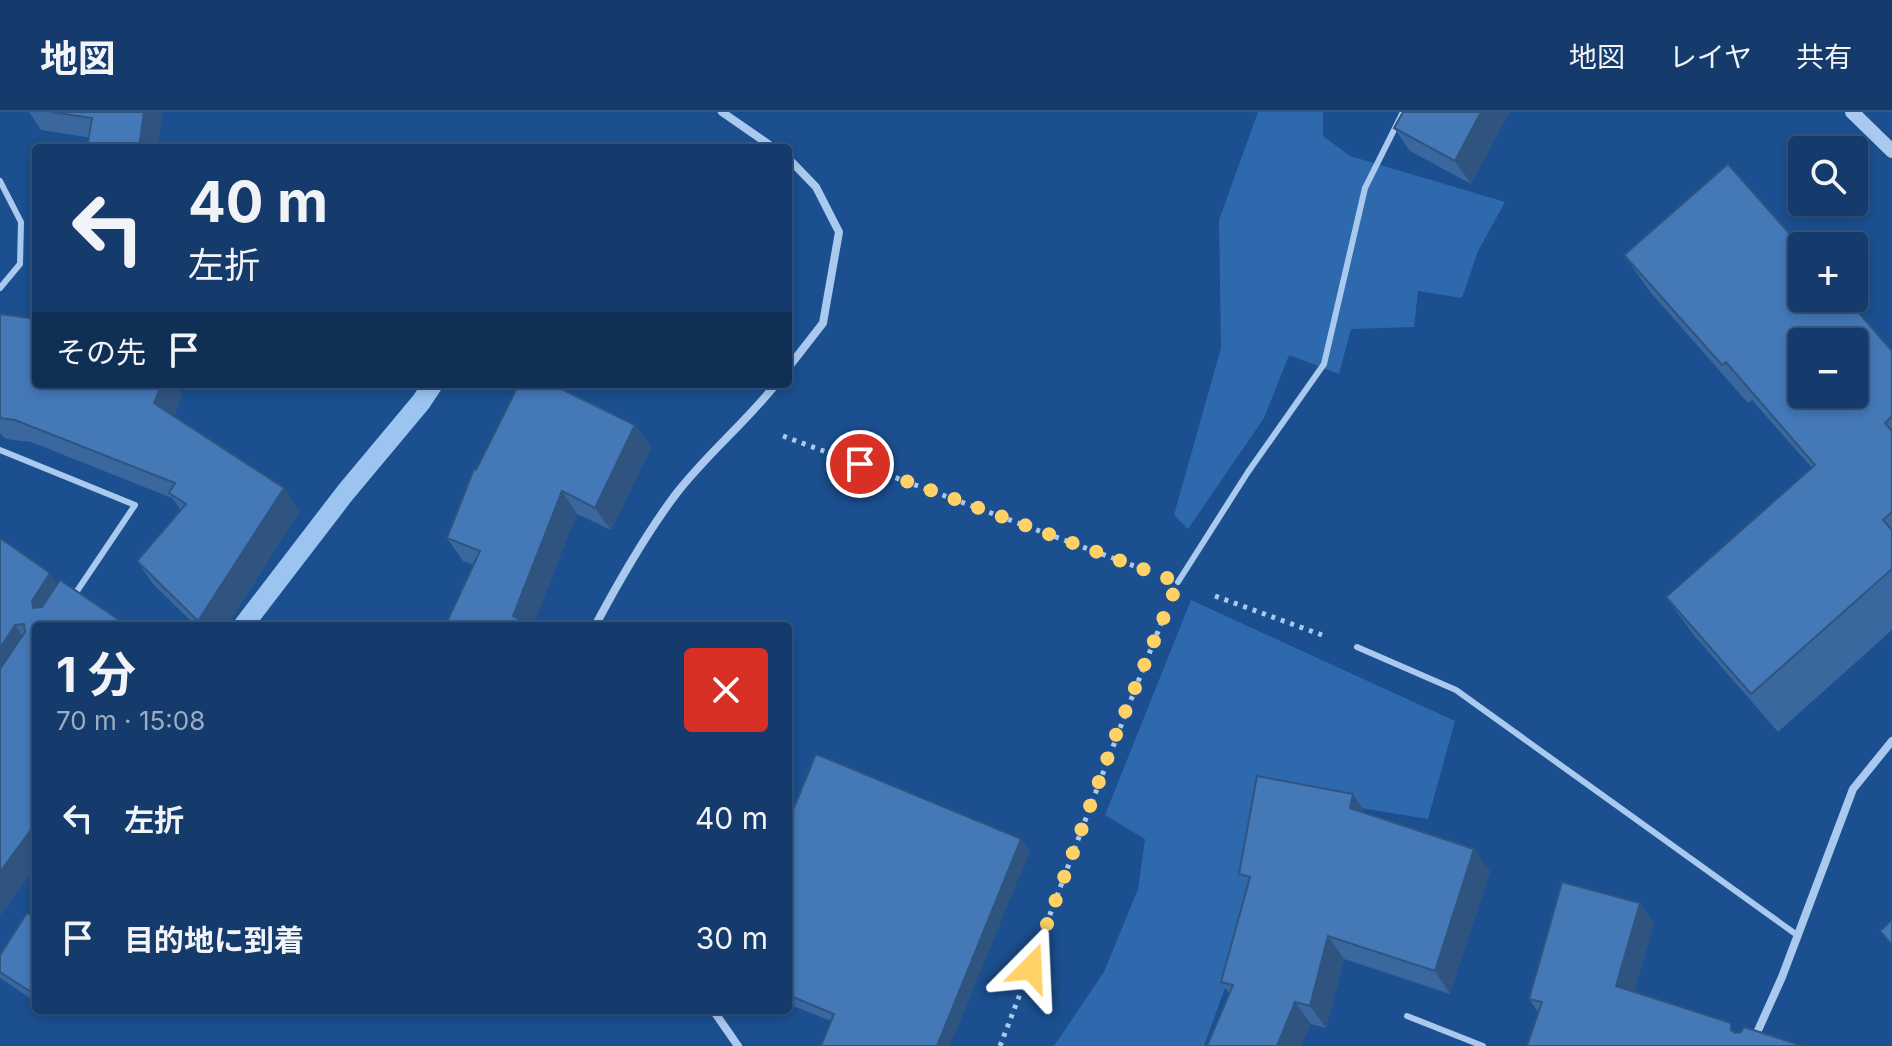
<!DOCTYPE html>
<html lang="ja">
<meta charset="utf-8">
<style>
body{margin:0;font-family:Inter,"Noto Sans JP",sans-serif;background:#214673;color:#f1f3f6;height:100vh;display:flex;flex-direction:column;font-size:30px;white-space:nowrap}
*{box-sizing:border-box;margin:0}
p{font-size:26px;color:#9dadc1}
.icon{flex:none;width:44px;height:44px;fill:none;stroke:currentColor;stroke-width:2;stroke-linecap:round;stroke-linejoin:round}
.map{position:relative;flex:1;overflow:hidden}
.details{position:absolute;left:32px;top:510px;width:760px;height:392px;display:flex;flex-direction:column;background:#143b6b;border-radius:8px;box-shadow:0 4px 12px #0003,0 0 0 2px #33557e}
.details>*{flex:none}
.guide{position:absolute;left:32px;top:32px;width:760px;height:244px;border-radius:8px;box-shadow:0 4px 12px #0003,0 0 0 2px #33557e;background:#143b6b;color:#f1f3f6;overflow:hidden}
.controls{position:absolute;left:1788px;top:24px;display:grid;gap:16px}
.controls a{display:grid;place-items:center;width:80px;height:80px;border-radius:8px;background:#143b6b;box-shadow:0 4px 12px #0003,0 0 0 2px #33557e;font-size:40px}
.pin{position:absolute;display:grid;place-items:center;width:68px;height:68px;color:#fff;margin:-34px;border:4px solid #fff;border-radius:50%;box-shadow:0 2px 8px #0007}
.me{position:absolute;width:88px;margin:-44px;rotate:21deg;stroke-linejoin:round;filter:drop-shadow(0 0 6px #0008)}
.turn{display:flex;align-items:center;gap:28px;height:168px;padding:0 24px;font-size:36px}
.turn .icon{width:104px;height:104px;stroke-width:2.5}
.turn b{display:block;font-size:56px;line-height:68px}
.then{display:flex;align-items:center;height:76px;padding:0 24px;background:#0003;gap:16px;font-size:30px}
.round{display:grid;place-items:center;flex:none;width:84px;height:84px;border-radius:8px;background:#214673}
.overview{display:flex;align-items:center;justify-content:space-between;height:136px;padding:0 24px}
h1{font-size:48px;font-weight:700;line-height:60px}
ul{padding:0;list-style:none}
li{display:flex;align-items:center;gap:24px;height:120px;padding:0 24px}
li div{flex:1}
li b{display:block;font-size:30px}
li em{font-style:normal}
header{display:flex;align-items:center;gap:48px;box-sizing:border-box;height:112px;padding:0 40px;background:#143b6b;border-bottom:2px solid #33557e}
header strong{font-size:38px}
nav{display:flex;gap:44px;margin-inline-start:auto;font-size:28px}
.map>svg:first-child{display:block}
.green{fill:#2e69ad}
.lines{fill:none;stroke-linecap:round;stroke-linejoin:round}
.stream{stroke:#9cc4f0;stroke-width:20}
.path{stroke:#a9c9ee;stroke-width:5;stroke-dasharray:4 6;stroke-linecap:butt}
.service{stroke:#a9c9ee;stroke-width:6}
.minor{stroke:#a9c9ee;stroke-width:8}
.tertiary{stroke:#a9c9ee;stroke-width:14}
.wall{fill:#3a679d}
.shaded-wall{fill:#305480}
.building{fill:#4478b7;stroke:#305480;stroke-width:2;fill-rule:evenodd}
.route{stroke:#ffd166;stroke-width:14;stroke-dasharray:0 25.2}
</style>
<header>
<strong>地図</strong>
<nav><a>地図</a><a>レイヤ</a><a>共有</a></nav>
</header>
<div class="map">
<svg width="1892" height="934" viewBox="0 0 1892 934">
<rect width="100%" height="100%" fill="#1b4f8f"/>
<!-- green -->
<g class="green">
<polygon points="1258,0 1323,0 1323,24 1350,44 1505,90 1478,139 1462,186 1418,179 1414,215 1351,217 1339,262 1289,243 1264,306 1188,417 1174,403 1221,236 1219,108"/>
<polygon points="1191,488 1455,609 1428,707 1263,680 1242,829 1204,934 1054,934 1104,860 1138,777 1145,727 1105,703"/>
</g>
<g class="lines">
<!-- stream -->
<polyline class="stream" points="243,514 345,381 421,290 433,272"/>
<!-- path -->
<g class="path">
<polyline points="783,324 1145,458"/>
<polyline points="1215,484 1322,523"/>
<path d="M1000,934c56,-144 107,-289 165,-432"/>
</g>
<!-- service -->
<g class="service">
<polyline points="0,69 21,110 20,152 0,176"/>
<polyline points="0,338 135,393 73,485"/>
<polyline points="1178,470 1248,360 1324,252 1365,76 1403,0"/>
<polyline points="1357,535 1456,578 1797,823"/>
<polyline points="1407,904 1483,934"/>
</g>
<!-- minor -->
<g class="minor">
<polyline points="722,0 774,36"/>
<polyline points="788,46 816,75 839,120 823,211 788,256"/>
<path d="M595,514c24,-45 50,-91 81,-132 30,-39 69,-71 100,-110"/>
<polyline points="713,898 738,934"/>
<polyline points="1751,934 1782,865 1853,677 1892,629"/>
</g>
<!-- tertiary -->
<polyline class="tertiary" points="1852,0 1892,39"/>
</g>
<!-- wall -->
<g class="wall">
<polygon points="29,0 162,0 157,36 41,18"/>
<polygon points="1403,0 1509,0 1471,72 1410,39 1394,16"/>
<polygon points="1624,143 1892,239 1892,518 1778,620 1693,522 1666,485 1812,356 1752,288 1748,291 1651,181"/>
<polygon points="0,202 36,272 182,282 174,304 300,399 226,514 196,514 153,472 137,449 181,398 172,386 31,330 6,327 0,321"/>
<polygon points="635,313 651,336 611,418 577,402 474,453 463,449 447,426"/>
<polygon points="0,426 50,461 0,804"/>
<polygon points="1366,701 1490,759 1450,882 1344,847 1326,916 1311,912 1229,881 1221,870 1248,774 1239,762"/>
<polygon points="788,710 1030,739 831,909 788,892"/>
<polygon points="36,807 36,890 0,866 0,843"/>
<polygon points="1654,811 1634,880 1738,921 1538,900 1529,887"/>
</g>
<!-- shaded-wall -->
<g class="shaded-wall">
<polygon points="144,0 162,0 157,36 139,36"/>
<polygon points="1481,0 1509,0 1471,72 1455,49"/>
<polygon points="162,272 175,272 182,282 170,313 154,291"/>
<polygon points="635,313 651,336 611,418 595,396"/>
<polygon points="284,376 300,399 226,514 202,514 198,509"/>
<polygon points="562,379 577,402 533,514 519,514 513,504"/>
<polygon points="50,461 66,484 48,511 33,496 32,489"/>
<polygon points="15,513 31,536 0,581 0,536"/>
<polygon points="1353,682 1368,705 1350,696"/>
<polygon points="36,711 36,755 0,804 0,760"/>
<polygon points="1021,727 1030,739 950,934 937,934"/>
<polygon points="1474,737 1490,759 1450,882 1435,859"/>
<polygon points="1640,791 1654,811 1630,894 1616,874"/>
<polygon points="1328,824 1344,847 1326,916 1310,894"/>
<polygon points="1295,890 1311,912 1302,934 1277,934"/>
</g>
<!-- building -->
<g class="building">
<polygon points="51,0 144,0 139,36 87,36 92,6"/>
<polygon points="1403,0 1481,0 1455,49 1394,16"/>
<path d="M1728,52l74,84v50h44l46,53v65l-7,7 7,8v81l-9,8 9,10v39l-141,125 -85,-97 149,-132 -89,-103 -4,3 -98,-110zM1802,230h52v52h-52z"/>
<polygon points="0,202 36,207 36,272 162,272 154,291 284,376 198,509 137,449 186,392 169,381 175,371 15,308 0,306"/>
<polygon points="519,272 551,272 635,313 595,396 562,379 513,504 526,511 524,514 445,514 480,439 447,426 474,357 476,358"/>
<polygon points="0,426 50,461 32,489 33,496 42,495 60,468 128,514 36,514 36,711 0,760 0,557 25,520 24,512 15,513 0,536"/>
<polygon points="816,642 1021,727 937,934 821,934 834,902 788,883 788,710"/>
<polygon points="1257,664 1353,682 1350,696 1474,737 1435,859 1328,824 1310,894 1295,890 1277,934 1207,934 1233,873 1221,870 1250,765 1239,762"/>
<polygon points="1562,770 1640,791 1616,874 1731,911 1731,918 1735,921 1741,920 1744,915 1803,934 1527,934 1542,890 1529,887"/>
<polygon points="27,801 36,807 36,883 0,860 0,843"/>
<polygon points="1892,808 1892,833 1880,819"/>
</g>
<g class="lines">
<!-- route -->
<polyline class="route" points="860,352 1178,470 1117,620 1031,856"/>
</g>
</svg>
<div class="controls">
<a><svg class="icon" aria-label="search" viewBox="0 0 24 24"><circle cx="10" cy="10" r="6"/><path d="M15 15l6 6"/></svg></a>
<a>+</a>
<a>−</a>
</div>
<div class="pin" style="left:860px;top:352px;background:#d93025"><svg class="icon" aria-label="arrive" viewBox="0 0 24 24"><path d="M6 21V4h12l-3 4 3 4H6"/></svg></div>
<svg class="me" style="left:1031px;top:856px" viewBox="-20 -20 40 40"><path d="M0-17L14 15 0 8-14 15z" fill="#ffd166" stroke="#fff" stroke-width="4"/></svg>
<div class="guide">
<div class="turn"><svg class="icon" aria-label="left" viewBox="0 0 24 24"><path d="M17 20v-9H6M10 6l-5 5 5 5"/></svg><div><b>40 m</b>左折</div></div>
<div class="then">その先<svg class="icon" aria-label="arrive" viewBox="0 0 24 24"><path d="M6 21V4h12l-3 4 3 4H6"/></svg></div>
</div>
<section class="details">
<div class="overview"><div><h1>1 分</h1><p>70 m · 15:08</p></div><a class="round" style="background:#d93025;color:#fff"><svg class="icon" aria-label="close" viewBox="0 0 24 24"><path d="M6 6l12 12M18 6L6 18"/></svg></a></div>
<ul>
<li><svg class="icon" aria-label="left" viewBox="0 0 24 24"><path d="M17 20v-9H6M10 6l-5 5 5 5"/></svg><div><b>左折</b></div><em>40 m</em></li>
<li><svg class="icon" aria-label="arrive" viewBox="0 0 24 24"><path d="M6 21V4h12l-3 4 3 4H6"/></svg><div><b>目的地に到着</b></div><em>30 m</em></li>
</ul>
</section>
</div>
